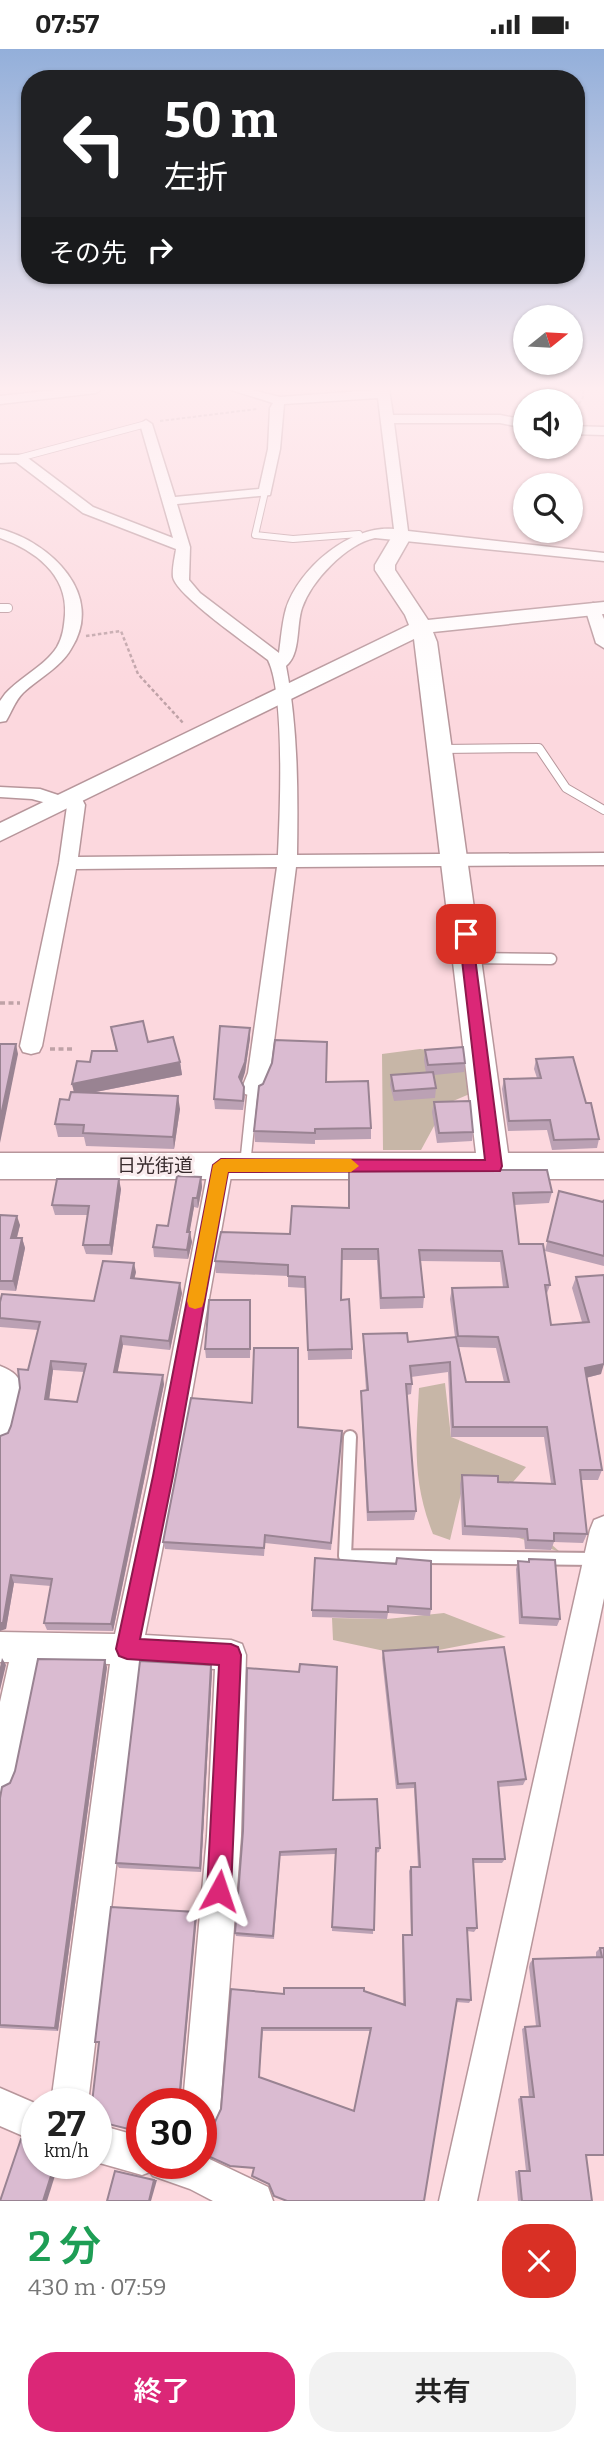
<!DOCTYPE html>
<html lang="ja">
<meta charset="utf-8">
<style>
body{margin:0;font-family:Bitter,"Noto Sans JP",serif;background:#f2f2f2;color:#222;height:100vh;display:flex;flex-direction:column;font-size:26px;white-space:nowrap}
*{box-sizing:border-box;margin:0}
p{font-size:23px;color:#767676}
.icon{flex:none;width:38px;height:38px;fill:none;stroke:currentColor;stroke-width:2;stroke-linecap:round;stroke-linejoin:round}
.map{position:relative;height:2152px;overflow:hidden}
.side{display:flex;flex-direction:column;background:#fff;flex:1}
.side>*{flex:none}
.hud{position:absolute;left:21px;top:21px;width:564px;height:214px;border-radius:28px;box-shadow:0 2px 5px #0004;background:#202124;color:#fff;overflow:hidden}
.needle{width:46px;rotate:72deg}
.controls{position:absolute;left:513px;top:256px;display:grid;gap:14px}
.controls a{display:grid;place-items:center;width:70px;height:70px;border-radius:50%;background:#fff;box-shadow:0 2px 5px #0004;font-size:35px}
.speed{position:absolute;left:21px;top:2039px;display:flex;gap:14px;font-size:35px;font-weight:700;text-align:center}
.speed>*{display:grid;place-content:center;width:91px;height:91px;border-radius:50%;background:#fff;box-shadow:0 2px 5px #0004;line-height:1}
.speed small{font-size:18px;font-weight:400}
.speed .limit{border:10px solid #d22;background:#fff;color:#111}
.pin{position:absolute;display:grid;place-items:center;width:60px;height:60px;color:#fff;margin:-30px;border-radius:14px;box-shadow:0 4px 10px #0006}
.me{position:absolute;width:77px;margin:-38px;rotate:5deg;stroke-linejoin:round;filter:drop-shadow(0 0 5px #0008)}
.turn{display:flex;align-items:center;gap:24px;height:147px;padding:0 28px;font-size:32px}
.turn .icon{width:91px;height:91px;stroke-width:2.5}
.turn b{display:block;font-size:49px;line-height:60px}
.then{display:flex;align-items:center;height:66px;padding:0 28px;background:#0003;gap:14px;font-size:26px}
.round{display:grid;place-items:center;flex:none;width:74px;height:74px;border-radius:28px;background:#f2f2f2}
.headline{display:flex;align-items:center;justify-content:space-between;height:119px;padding:0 28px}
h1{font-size:42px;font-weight:600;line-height:52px;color:#1e9e55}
.cta{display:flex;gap:14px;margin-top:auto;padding:14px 28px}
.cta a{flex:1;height:80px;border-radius:28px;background:#db2777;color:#fff;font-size:28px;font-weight:600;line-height:80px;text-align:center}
.cta a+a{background:#f2f2f2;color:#222}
.status{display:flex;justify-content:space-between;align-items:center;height:49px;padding:0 35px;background:#fff;direction:ltr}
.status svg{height:19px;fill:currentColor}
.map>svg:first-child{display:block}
.green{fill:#c7b6a7}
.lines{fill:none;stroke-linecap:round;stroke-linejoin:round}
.lane-far3-casing{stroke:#b7969b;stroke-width:8}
.lane-far2-casing{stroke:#b7969b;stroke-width:10}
.lane-far1-casing{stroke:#b7969b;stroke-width:13}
.lane-casing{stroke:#b7969b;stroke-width:16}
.street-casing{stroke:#b7969b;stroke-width:3}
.secondary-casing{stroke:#b7969b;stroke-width:3}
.path-far2{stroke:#bfa2a7;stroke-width:2;stroke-dasharray:3.5 2;stroke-linecap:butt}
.path-far1{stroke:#bfa2a7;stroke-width:2.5;stroke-dasharray:3.5 2.5;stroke-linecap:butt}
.path{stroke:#bfa2a7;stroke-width:3.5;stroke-dasharray:5 3.5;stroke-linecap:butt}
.lane-far3{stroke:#fff;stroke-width:6}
.lane-far2{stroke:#fff;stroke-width:8}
.lane-far1{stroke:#fff;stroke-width:10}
.lane{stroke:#fff;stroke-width:12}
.street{fill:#fff;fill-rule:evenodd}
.secondary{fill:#fff;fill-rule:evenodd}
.wall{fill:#bba1b4;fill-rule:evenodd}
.shaded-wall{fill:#998392}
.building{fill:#dabbd1;stroke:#998392;stroke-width:2;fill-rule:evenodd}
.route{fill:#db2777;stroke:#8e194d;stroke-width:2}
.slow{fill:#f59e0b}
.labels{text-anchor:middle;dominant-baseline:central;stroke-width:6;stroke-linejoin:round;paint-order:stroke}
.street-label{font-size:19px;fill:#392c2e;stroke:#faecee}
</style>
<div class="status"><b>07:57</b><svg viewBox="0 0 49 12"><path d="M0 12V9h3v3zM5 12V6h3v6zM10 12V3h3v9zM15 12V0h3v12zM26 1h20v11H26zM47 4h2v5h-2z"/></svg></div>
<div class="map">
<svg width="604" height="2152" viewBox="0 0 604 2152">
<rect width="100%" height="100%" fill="#fcd8de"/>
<!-- green -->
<g class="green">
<polygon points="420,1000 473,1007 472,1044 446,1055 421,1101 383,1101 382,1005"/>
<path d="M445,1334l6,54 75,30 -13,15 2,30 45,40 -56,-19 -40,-52 -14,59 -17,-6c-21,-53 -17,-90 -14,-146z"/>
<polygon points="444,1564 506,1588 408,1607 333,1591 332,1569 387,1570"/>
</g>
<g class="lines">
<!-- lane-far3 casing -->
<g class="lane-far3-casing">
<g id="lane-far3">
<polyline points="19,409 146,375"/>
<polyline points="265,443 255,486 293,490 359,485"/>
</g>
</g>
<!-- lane-far2 casing -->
<g class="lane-far2-casing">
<g id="lane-far2">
<polyline points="0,559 8,559"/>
<polyline points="440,700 539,699 566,739 604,761"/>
</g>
</g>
<!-- lane-far1 casing -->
<g class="lane-far1-casing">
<g id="lane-far1">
<polyline points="469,909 551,910"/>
<polyline points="245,1116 253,1039"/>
</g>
</g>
<!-- lane casing -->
<g class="lane-casing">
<polyline id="lane" points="350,1388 345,1507 595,1510"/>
</g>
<!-- street casing -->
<g class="street-casing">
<g id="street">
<polygon points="65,340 102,340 96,344 0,355 0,347"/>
<path d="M228,340h20l32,8 109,-8 4,26h107l25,5v8l-25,-5h-106l14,108 196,22v8l-229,-23c-29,6 -64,43 -73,70 -6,17 -1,46 -16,58 12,62 12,126 11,189l307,-2v12l-308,2 -26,206 -9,21 -8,2 -8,-2 -3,-6 6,-15 29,-206 -201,2 -34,177 -3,6 -8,2 -8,-2 -3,-6 39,-183 8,-57 -6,1 -29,-8 -32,-2v-10l40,2 24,8 9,-5 6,1 6,12 -7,52 200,-2c2,-41 7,-161 -10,-195 -18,-14 -92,-65 -95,-83 -1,-9 2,-20 3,-28l-93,-36 -67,-51 -16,1v-8h24l69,52 80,31 -33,-114 6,-4 6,4 23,73 84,-8 9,-40 2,-41 3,-5zM378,349l16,131c-44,-4 -95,39 -108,80 -4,14 -5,30 -7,44l-79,-60 -11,-13 1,-33 -13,-43 93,-9 10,-46 4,-45z"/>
<rect x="534" y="340" width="12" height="12"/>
<polygon points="570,377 604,378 604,386 570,385"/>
<path d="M0,480c50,13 106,66 71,120 -11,19 -32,29 -48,44 -8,8 -11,18 -17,28l-6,1v-21l5,-7c15,-17 40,-28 52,-47 6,-10 7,-21 8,-32 3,-41 -31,-65 -65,-77z"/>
<polygon points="593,554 598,556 604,570 604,599 596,594 585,559"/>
<polygon points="221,1107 229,1110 233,1116 177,1427 145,1586 231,1591 242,1595 246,1606 241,1787 220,2061 214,2074 201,2080 201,2054 183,2054 207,1787 215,1620 140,1616 88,2054 51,2054 110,1615 39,1614 16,1727 11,1738 0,1743 0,1653 9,1613 0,1613 0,1583 115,1585 149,1427 209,1116 213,1110"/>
<path d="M0,1317c8,3 19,8 20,18 2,12 -5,44 -10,55l-10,4z"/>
<polygon points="604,1467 604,1549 477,2152 439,2152 590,1481 594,1471"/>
<polygon points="0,2039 37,2055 37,2093 0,2077"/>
<polygon points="96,2075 142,2088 142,2114 201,2114 201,2106 268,2138 273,2152 213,2152 190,2140 153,2127 150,2123 142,2126 96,2113"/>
</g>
</g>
<!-- secondary casing -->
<g class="secondary-casing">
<polygon id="secondary" points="401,482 411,488 395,516 395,521 428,571 604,553 604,565 433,583 437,593 508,1104 604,1104 604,1130 0,1130 0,1104 476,1104 414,590 0,792 0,774 409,576 405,566 375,521 375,516 394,484"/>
</g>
<!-- path-far2 -->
<g class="path-far2">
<polyline points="571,369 583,348 583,340"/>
<polyline points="160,372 257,360"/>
</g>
<!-- path-far1 -->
<polyline class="path-far1" points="86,587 121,582 138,625 184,675"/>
<!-- path -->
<g class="path">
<polyline points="0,954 20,954"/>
<polyline points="50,1000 75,1000"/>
</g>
<!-- lane-far3 -->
<use href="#lane-far3" class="lane-far3"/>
<!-- lane-far2 -->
<use href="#lane-far2" class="lane-far2"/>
<!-- lane-far1 -->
<use href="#lane-far1" class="lane-far1"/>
<!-- lane -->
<use href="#lane" class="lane"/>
<!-- street -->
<use href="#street" class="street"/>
<!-- secondary -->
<use href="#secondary" class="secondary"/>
</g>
<!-- wall -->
<g class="wall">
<polygon points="111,978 148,993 180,1013 182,1026 91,1044 180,1060 174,1100 86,1097 84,1088 58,1088 55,1075 74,1043 72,1035 90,1013 116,1002"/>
<polygon points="250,979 250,989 245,1023 242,1033 244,1038 245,1048 243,1061 215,1060 214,1050"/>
<polygon points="425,1001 465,1014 464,1023 434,1026 436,1039 435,1049 394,1052 390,1036 391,1026 426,1024 424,1011"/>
<polygon points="536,1010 586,1054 599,1090 597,1099 552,1101 547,1081 508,1082 502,1040 504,1030 537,1029 534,1020"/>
<polygon points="326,1033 371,1079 371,1090 315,1091 315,1095 255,1093 254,1082"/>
<polygon points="434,1053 473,1083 472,1092 437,1094 432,1063"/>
<path d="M349,1121l203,22 -3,11 -35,2 5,39 31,41 -4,11 5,29 31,-3 -10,-34 4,-11 28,-2 -3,99 -15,4 16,92 -4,10h-17l6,54 -4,9 -29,-1 -3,8 -26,-1 -1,-11 -62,-3 -2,-51 2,-9 36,7 53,1 -7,-46h-93l-3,-65 -37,5 1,7 -1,10 -4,1 9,116 -2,9 -47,1 -6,-120v-10l5,-1 -3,-45v-11l45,8 47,-5 -5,-38 2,-11 51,-1 -3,-25 -80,-1 4,36 -1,11 -43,1 -3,-49h-35l-1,40 11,49v10l-44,1 -3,-72 -17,-1v-11l-72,-3 -1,-12 75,-27 58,-26zM459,1298l37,1 8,34h-38z"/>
<polygon points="201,1128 202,1138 198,1159 194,1158 189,1183 192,1193 188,1210 154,1208 153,1198"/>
<polygon points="121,1140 112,1206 86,1205 83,1196 88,1166 55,1166 52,1156"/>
<polygon points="559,1142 603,1153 604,1151 604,1217 545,1202"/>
<polygon points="0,1166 20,1176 17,1189 22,1189 25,1199 16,1242 0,1241"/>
<path d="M136,1223l-2,7 48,14 -12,57 -47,-5 -6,27 47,12 -51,247 -66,-1 -3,-7 7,-37 -37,-3 -8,46 2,-196 3,-7 17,-56 10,-40 -38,-3v-25l94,-1zM53,1321l31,2 -7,30 -28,-3z"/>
<polygon points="251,1260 250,1309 206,1309 205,1300"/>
<polygon points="298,1378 342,1382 331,1501 265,1494 264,1507 165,1500 163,1493"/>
<polygon points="397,1509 431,1560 430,1567 388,1564 387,1570 312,1568 312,1561 396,1515"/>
<polygon points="529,1510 560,1570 557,1577 519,1575 516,1520 518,1512 528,1513"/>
<path d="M383,1602l55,1 88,127 -3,6 -25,2 7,72 -3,4h-29l4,65 -3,4 -7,-1 4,69 -2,3 -13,-1 -32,199 -155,-17 -15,-16 -44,-29h-9v-10l13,-5 7,-15 10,-120 53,5 80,-3 39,13 -1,-65 1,-4h8l-2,-64 2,-4h7l-4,-79 -18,1 -14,-131zM263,1982h107l-16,80 -95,-34z"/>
<polygon points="107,1618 58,1982 0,1979 0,1749 10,1734"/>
<polygon points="212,1622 201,1823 119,1819 116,1814"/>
<polygon points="299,1623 333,1751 380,1799 379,1803 376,1804 373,1885 332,1882 335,1805 280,1807 274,1890 236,1887 235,1884"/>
<polygon points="600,1899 604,1899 604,2107 586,2107 592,2152 518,2152 515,2122 526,2122 518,2050 521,2048 529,2048 522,1980 525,1978 536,1977 529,1918 530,1914 533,1910 596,1908 596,1903"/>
</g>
<!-- shaded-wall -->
<g class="shaded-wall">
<polygon points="250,979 250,989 245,1023 240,1038 239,1028"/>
<polygon points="16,995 18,1005 0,1094 0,1071"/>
<polygon points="180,1013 182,1026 75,1047 72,1035"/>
<polygon points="178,1047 180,1060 174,1100 173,1088"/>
<polygon points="201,1128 202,1138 198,1159 197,1149"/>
<polygon points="119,1130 121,1140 112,1206 110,1196"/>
<polygon points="193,1149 194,1158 188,1193 187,1183"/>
<polygon points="17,1167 20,1176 14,1199 11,1189"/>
<polygon points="190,1183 192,1193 188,1210 187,1201"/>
<polygon points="22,1189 25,1199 16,1242 13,1232"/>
<polygon points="134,1214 136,1223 132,1239 131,1229"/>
<polygon points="180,1234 182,1244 170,1301 169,1292"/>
<polygon points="121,1287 123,1296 116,1332 114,1323"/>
<polygon points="51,1312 53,1321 48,1359 45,1350"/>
<polygon points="604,1315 601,1325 581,1330 585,1319"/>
<polygon points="163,1326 164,1335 113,1582 111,1575"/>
<polygon points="11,1526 14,1534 6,1580 0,1582 0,1574"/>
<polygon points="2,1609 6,1616 0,1641 0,1618"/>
<polygon points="105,1611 107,1618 58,1982 55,1979"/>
<polygon points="211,1616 212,1622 201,1823 200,1819"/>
<polygon points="196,1863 197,1867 180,2054 179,2052"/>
<polygon points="55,2114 59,2114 47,2152 43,2152"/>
<polygon points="154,2131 157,2131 151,2152 149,2152"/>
</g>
<!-- building -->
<g class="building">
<polygon points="143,972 148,993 173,988 180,1013 72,1035 77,1012 90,1013 92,1002 117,1002 111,978"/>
<polygon points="220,977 250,979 245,1013 239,1028 244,1038 243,1052 214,1050"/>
<polygon points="275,991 327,993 326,1033 368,1032 371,1079 315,1080 315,1084 254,1082 259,1037 263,1035 272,1014"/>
<polygon points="0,995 16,995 0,1071"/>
<polygon points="463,998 465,1014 428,1016 425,1001"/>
<polygon points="573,1008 586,1054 591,1054 599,1090 554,1091 550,1071 509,1072 504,1030 541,1029 536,1010"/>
<polygon points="433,1023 436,1039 394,1042 391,1026"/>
<polygon points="71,1043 178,1047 173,1088 83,1084 84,1076 55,1075 60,1050 69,1051"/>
<polygon points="470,1052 473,1083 439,1084 434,1053"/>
<polygon points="349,1121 547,1121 552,1143 513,1144 519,1195 543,1195 550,1236 545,1236 551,1276 589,1273 576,1228 604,1226 604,1315 585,1319 602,1421 580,1421 587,1485 554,1484 554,1492 528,1491 527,1480 465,1477 462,1426 498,1427 498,1433 555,1435 547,1378 453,1378 450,1313 410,1317 412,1335 406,1335 416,1462 368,1463 361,1342 368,1341 363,1285 407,1284 408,1293 456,1288 466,1333 509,1333 498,1288 458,1287 452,1239 508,1238 502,1202 419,1201 424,1248 381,1249 378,1200 342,1200 341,1251 349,1250 352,1300 308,1301 305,1228 288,1227 288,1216 215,1212 221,1183 290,1185 292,1157 349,1159"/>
<polygon points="177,1127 201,1128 197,1149 193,1149 187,1183 190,1183 187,1201 153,1198 157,1176 168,1177"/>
<polygon points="57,1130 119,1130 110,1196 83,1196 89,1157 52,1156"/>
<polygon points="559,1142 603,1153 604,1151 604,1207 547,1192"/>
<polygon points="0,1166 17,1167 11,1189 22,1189 13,1232 0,1232"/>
<path d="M103,1212l31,2 -3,15 49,5 -11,58 -48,-5 -7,36 49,3 -52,249 -67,-1 8,-44 -41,-4 -8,48h-3v-187l8,-3 3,-7 9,-38 -2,-19 10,1 12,-48 -40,-4v-16l2,-8 92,7zM51,1312l35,3 -9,38 -32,-3z"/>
<polygon points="209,1251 250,1251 250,1300 205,1300"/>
<polygon points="254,1299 298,1299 298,1378 342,1382 331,1494 265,1486 264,1499 163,1493 191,1349 252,1354"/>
<polygon points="315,1509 396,1515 397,1509 431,1512 431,1560 388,1557 388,1563 312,1561"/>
<polygon points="529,1510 555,1511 560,1570 522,1568 518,1512 529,1513"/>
<path d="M438,1598v5l66,-5 22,132 -28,3 7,77h-32l4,69h-10l4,72 -14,-1 -33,202h-137l-13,-5 -5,-12 -17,-8 2,-8 -24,-2 -22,-10 2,-18h-9v-9l13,-5 7,-15 10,-120 53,5v-6h80v3l41,14 -2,-70h9l-1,-68h9l-5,-84 -17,1 -15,-133zM262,1979h109l-17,83 -95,-34z"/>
<polygon points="38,1610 105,1611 55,1979 0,1976 0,1749 2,1738 10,1734 15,1722"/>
<polygon points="140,1612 211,1616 200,1819 116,1814"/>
<polygon points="300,1615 337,1618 333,1751 377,1750 380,1799 376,1799 374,1881 332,1878 336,1800 280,1803 273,1887 235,1884 243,1782 247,1619 299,1623"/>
<polygon points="111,1858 196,1863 179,2052 181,2054 142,2054 142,2086 141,2083 96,2072 96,2054 92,2054 99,1993 95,1993"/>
<polygon points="600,1899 604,1899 604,2106 586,2106 592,2152 522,2152 519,2122 530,2122 521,2048 534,2048 525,1978 540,1977 533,1914 533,1910 602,1908"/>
<polygon points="36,2086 37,2087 37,2114 55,2114 43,2152 0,2152 21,2090 34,2095"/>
<polygon points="115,2122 154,2131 149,2152 107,2152"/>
</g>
<!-- sky -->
<linearGradient id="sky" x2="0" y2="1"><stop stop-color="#93afda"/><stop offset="0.53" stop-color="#feedf0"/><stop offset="1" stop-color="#feedf0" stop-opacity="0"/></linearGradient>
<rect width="604" height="641" fill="url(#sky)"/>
<!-- route -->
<polygon class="route" points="466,880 472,885 502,1117 500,1122 228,1123 173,1427 140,1590 231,1595 238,1598 241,1606 231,1842 228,1850 219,1854 211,1850 207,1842 219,1616 127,1610 119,1607 116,1600 153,1427 213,1116 221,1110 485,1111 459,885"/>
<!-- slow -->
<polygon class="slow" points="221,1110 351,1110 359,1117 351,1123 228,1123 204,1252 202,1258 195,1260 189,1258 187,1252 213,1116"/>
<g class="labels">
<!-- street labels -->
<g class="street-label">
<text x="155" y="1116">日光街道</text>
</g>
</g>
</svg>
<div class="controls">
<a><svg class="needle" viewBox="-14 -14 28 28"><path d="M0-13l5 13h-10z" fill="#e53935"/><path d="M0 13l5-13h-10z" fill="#767676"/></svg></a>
<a><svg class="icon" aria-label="sound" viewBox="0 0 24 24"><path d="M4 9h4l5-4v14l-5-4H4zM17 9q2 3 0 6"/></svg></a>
<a><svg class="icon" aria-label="search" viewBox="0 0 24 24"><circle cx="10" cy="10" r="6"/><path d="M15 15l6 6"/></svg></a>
</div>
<div class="speed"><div>27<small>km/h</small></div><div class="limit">30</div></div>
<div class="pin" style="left:466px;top:885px;background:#d93025"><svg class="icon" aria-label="arrive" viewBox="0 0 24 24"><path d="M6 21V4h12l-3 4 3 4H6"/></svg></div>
<svg class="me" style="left:219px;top:1842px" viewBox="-20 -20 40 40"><path d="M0-17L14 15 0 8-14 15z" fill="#db2777" stroke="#fff" stroke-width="4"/></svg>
<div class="hud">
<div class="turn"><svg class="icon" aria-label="left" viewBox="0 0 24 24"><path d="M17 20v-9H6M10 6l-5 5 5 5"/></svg><div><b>50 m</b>左折</div></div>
<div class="then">その先<svg class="icon" aria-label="right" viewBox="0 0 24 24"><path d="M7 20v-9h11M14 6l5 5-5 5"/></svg></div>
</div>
</div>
<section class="side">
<div class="headline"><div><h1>2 分</h1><p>430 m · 07:59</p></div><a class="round" style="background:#d93025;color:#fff"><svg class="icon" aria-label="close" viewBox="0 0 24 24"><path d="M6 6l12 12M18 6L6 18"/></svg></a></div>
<div class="cta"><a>終了</a><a>共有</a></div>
</section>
